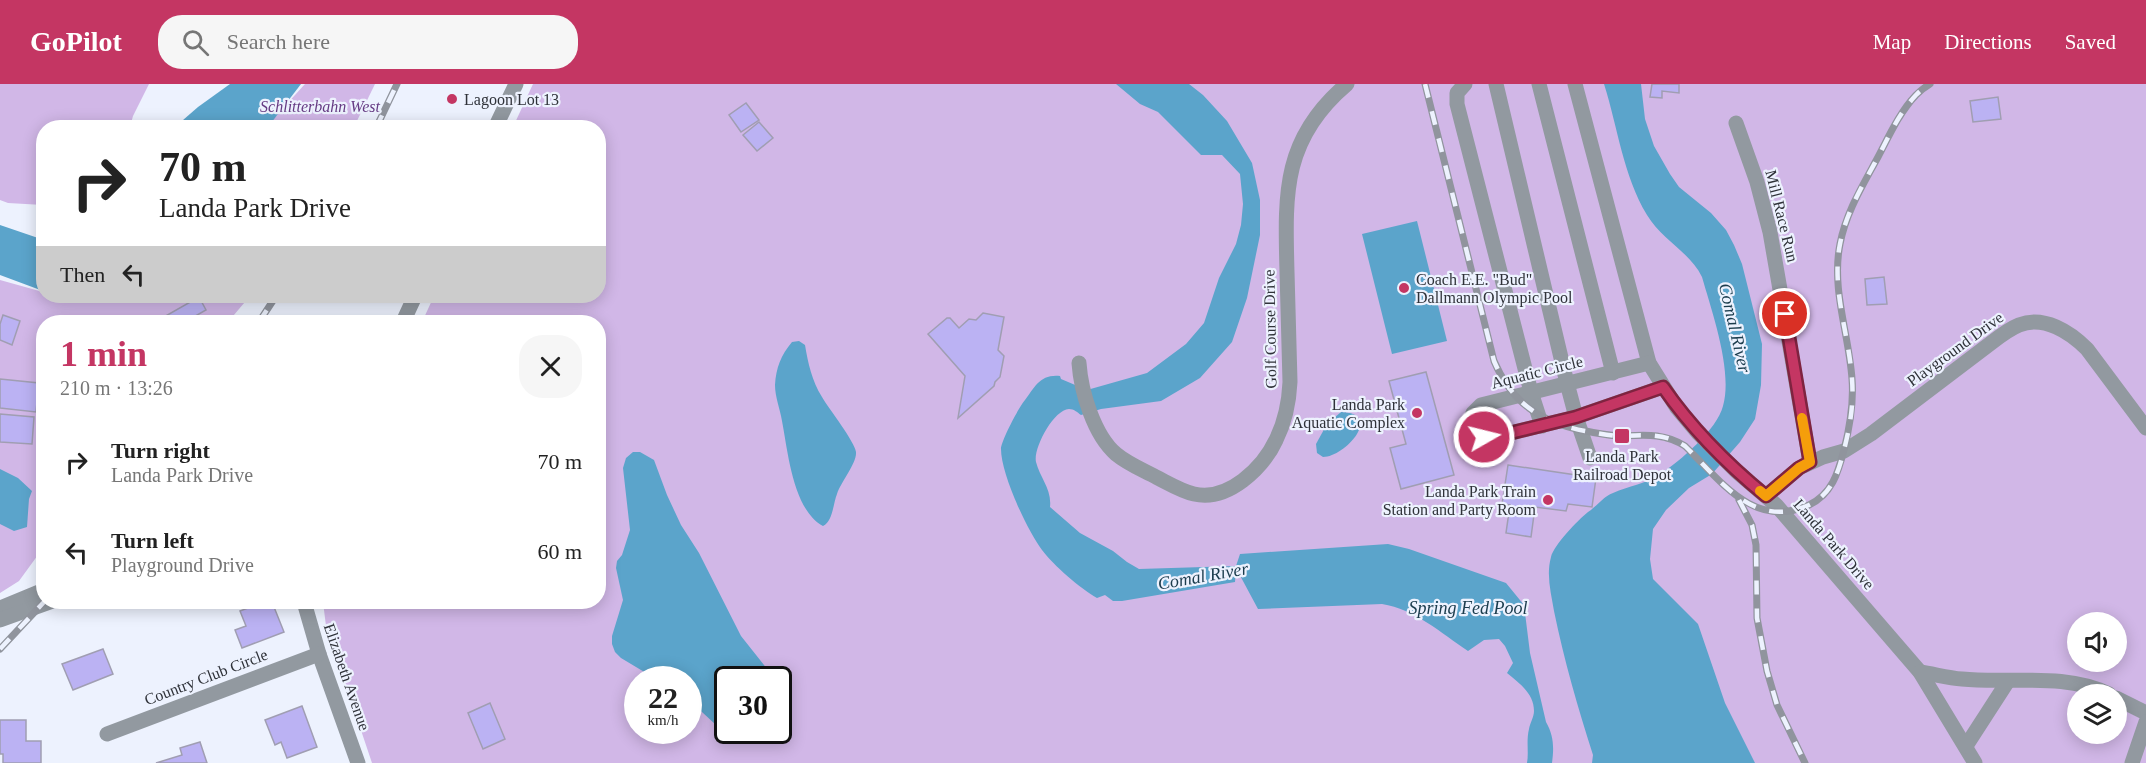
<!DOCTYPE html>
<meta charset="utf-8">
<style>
body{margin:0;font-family:"Times New Roman",serif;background:#f6f6f6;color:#222;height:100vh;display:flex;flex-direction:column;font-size:22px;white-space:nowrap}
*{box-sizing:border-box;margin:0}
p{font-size:20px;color:#767676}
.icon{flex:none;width:33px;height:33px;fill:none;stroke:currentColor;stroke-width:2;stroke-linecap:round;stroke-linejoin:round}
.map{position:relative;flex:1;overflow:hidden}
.drawer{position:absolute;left:36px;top:231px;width:570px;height:294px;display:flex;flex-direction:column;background:#fff;border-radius:24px;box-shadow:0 3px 15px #0003}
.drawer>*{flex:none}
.hud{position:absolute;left:36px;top:36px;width:570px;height:183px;border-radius:24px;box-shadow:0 3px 15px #0003;background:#fff;color:#222;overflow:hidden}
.fabs{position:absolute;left:2067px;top:528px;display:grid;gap:12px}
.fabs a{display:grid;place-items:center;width:60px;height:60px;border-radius:50%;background:#fff;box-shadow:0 3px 15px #0003;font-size:30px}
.speed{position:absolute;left:624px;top:582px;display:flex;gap:12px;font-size:30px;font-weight:700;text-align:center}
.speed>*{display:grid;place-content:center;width:78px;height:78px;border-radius:50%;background:#fff;box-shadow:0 3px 15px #0003;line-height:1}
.speed small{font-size:15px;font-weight:400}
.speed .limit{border:3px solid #111;border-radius:9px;background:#fff;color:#111}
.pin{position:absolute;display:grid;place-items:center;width:51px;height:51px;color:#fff;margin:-26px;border:3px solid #fff;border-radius:50%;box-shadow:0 2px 6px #0007}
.me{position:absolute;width:66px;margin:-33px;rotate:82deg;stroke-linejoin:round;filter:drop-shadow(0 0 4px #0008)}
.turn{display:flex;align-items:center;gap:21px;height:126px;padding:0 24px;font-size:27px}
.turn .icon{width:78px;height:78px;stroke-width:2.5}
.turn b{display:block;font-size:42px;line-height:51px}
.then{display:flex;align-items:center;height:57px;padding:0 24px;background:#0003;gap:12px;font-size:22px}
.round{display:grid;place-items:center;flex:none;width:63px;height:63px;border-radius:24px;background:#f6f6f6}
.head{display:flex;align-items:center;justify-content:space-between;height:102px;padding:0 24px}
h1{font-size:36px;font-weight:800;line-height:45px;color:#c43663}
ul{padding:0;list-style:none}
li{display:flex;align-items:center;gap:18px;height:90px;padding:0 24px}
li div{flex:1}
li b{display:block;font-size:22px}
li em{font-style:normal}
header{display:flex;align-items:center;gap:36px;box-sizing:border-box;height:84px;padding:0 30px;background:#c43663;color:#fff}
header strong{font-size:28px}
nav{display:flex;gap:33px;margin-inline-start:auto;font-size:21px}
.search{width:420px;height:54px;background:#f6f6f6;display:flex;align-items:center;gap:15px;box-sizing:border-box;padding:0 21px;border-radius:24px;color:#767676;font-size:22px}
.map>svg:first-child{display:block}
.green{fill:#d1b7e7;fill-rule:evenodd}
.water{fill:#5ba4cb}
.building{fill:#bbb2f3;stroke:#a09eb2;stroke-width:1.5}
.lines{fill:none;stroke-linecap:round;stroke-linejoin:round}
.minor{stroke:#9299a0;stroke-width:15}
.rail-casing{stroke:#90949d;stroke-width:7}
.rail{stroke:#edf2fe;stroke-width:4.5;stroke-dasharray:14;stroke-linecap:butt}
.route-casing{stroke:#7f2340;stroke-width:15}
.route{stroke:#c43663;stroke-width:10}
.slow{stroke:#f59e0b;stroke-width:10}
.poi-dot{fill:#c43663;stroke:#edf2fe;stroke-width:2}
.labels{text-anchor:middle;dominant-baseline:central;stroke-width:4.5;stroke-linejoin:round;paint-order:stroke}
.poi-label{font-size:16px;fill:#2f3239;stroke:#edf2fe;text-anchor:start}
.park-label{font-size:16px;font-style:italic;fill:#663b84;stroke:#edf2fe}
.street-label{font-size:16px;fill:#2f3239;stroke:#edf2fe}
.water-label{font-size:18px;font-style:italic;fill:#1b3c4d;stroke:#edf2fe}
</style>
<header>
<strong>GoPilot</strong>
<div class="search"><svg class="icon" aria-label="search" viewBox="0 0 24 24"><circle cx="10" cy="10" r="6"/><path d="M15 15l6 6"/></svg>Search here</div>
<nav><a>Map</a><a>Directions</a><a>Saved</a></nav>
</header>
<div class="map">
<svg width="2146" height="679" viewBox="0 0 2146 679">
<rect width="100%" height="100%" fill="#edf2fe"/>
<!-- green -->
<g class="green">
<polygon points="0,0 149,0 133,32 130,43 44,44 43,121 8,119 0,116"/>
<polygon points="305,0 375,0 354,43 265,44"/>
<path d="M533,0h1613v679h-1774l-46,-137 -3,-24h275v-280h-176l12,-26h164v-168l-85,-1zM2078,538h38v40h-38zM638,596h50v50h-50zM728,596h50v50h-50zM2078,610h38v40h-38z"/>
<path d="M0,196l43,12 1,4c17,0 29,7 45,0h161l-22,26h-184l-1,226 -24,33 -19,12z"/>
</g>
<!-- water -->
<g class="water">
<polygon points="230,0 301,0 268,43 175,43 198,23"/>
<path d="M1116,0h73l14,11 24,26 25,42 8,37v35l-13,63 -15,44 -32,36 -39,23 -60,8 -20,6c-4,-3 -7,-6 -12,-6 -16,1 -36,40 -33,53 4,16 16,27 14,45l30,26 33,18 14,11 12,7 97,-3 4,-12 148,-10 21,5 97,34 18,22 6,48 16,69c8,14 8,26 6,41h-25c2,-11 -1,-22 2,-34 1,-6 5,-12 5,-18 0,-18 -15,-28 -27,-38l6,-10 -8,-17 -6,-7 -15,1 -16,11c-27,-18 -53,-42 -86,-47l-124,5 -22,-41 -1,14 -113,19h-9l-8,-6 -8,3c-17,-10 -43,-32 -55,-48 -15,-20 -41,-76 -41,-101 0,-8 18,-42 24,-49 10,-13 15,-26 35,-24l1,3 26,11 60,-17 39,-29 18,-21 15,-45 17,-34 5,-19 2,-21 -3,-30 -18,-19h-21l-43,-43 -18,-8z"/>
<path d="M1604,0h37l4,35 9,27 16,28 9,13 32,26 15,17 8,15 8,19 20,80 -1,41 -6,34 -15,23 -28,32 -23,14 -23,22 -13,19 -3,30 3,20 45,45 27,79 30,60h-163l1,-8c-15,-47 -29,-95 -39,-144 -3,-18 -8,-36 -3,-54 3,-12 27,-37 37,-45 8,-5 16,-16 25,-19 16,-7 32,-9 46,-18 21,-14 58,-45 64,-69 10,-35 -11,-94 -21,-129 -12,-25 -40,-37 -55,-62 -24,-40 -29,-87 -43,-131z"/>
<polygon points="1417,137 1447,257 1392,270 1362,150"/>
<polygon points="0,141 41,155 43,155 43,207 0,191"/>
<path d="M799,257l6,4c3,18 7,36 17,52 7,12 33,45 34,55 1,11 -15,30 -19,42 -4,10 -4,27 -14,32 -30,-16 -35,-74 -41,-105 -2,-12 -7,-24 -7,-36 1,-17 6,-30 17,-43z"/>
<path d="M1341,328c43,1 4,45 -18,45l-6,-4 -1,-9 11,-20z"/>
<polygon points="633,368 640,368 654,376 667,411 681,441 699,469 741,552 775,595 728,596 728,646 768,647 757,657 746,660 729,653 689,616 688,596 656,595 621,574 615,568 612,560 612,552 623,516 616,484 617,477 622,471 630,446 623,384 626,374"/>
<polygon points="0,385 18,394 32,407 29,415 27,443 14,447 0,440"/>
</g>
<!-- building -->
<g class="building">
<polygon points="1652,0 1679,0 1679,9 1662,7 1662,14 1650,13"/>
<polygon points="1998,13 2001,35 1973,38 1970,17"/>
<polygon points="746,19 759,36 741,48 729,31"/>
<polygon points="759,38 773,54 757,67 743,51"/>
<polygon points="1884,193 1887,220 1867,221 1865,195"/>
<polygon points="199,213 206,226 185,238 155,238"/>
<polygon points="983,229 1004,233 998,266 1004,272 1000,293 995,298 994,302 958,334 965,292 928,250 947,234 950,234 959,244 969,235 976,236"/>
<polygon points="3,231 20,237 12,261 0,256 0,240"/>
<polygon points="1426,288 1454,391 1401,405 1390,364 1406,360 1389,297"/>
<polygon points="0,295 39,299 36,328 0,324"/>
<polygon points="0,330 34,333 32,360 0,358"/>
<polygon points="1508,381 1596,394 1592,423 1568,420 1566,427 1535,423 1531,453 1506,449 1510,421 1502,420"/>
<polygon points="264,518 272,518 284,548 242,564 235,546 246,542 240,527"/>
<polygon points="103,565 113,590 73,606 62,580"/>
<polygon points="490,619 505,655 483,665 468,629"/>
<polygon points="302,622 317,663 287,674 281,658 275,661 265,636"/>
<polygon points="0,636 26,636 26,657 41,657 41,679 3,679 3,670 0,670"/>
<polygon points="200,658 207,679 156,679 182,671 180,664"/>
</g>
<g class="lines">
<!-- minor -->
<g class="minor">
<polyline points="1465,0 1457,9 1457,20 1531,308 1542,342"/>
<polyline points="1496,0 1567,299 1576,333 1590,374"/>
<polyline points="1539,0 1613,289"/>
<polyline points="1575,0 1649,279 1677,324 1698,349 1736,387 1776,421 1920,588 1975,679"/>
<polyline points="1736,39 1757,98 1770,148 1810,378"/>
<polyline points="495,44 516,0"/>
<polyline points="403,238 415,212"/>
<path d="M1079,279c2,29 15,72 37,91 12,10 27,16 40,23 12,6 25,14 38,17 34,8 69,-26 82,-54 9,-18 13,-37 14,-58 -1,-36 -2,-73 -3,-110 -2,-78 -5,-133 60,-188"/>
<path d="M1649,279l-168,42 -8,8c-5,13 4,23 17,25l86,-21 87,-30"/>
<path d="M1766,412l33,-28 24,-11 21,-6 27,-17 120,-91c9,-7 18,-14 28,-18 25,-10 51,7 68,24l59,79"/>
<polyline points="304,518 319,570 358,679"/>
<polyline points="0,524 44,506"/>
<polyline points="0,536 50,518"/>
<path d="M1920,588c14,2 28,6 42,7 48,5 101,-7 147,15"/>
<polyline points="2116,614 2146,629"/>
<polyline points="107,650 319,570"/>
<polyline points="1966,662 2008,597"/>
<polyline points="2132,679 2146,638"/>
</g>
<!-- rail casing -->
<g class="rail-casing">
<g id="rail">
<path d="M1425,0l69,277c18,42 46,61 91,70 12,2 25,5 37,5 24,-1 42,-3 63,10 36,35 69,84 124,59 23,-11 29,-32 35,-55 6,-24 10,-46 8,-71 -3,-45 -21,-90 -12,-135 6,-32 23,-59 38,-87 11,-21 21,-44 38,-62 4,-4 9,-8 14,-11"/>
<polyline points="376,44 397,0"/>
<polyline points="259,238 276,212"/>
<polyline points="1739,416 1752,441 1756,461 1757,534 1767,587 1777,621 1805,679"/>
<polyline points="0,565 44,518"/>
</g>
</g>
<!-- rail -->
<use href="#rail" class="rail"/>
</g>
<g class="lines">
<!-- route casing -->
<g class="route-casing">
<path id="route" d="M1484,353l6,1 86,-21 87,-30c29,42 64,77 103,109l33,-28 11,-6 -25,-148"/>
</g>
<!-- route -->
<use href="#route" class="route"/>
<!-- slow -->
<polyline class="slow" points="1760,407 1766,412 1799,384 1810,378 1802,334"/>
</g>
<!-- markers -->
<g class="poi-dot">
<circle cx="452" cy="15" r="6"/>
<circle cx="1404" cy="204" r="6"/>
<circle cx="1417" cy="329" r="6"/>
<rect x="1614" y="344" width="16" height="16" rx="3"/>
<circle cx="1548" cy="416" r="6"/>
</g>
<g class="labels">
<!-- poi labels -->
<g class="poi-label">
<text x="464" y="15">Lagoon Lot 13</text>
<text x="1416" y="195">Coach E.E. "Bud"<tspan x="1416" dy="18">Dallmann Olympic Pool</tspan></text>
<text x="1405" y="320" text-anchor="end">Landa Park<tspan x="1405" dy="18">Aquatic Complex</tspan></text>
<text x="1622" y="372" text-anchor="middle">Landa Park<tspan x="1622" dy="18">Railroad Depot</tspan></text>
<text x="1536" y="407" text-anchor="end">Landa Park Train<tspan x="1536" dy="18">Station and Party Room</tspan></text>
</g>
<!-- park labels -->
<g class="park-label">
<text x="320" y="22">Schlitterbahn West</text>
</g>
<!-- street labels -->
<g class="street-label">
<text transform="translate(1782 132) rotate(76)">Mill Race Run</text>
<text transform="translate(1270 245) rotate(-91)">Golf Course Drive</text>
<text transform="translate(1955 265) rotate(-36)">Playground Drive</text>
<text transform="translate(1537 288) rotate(-14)">Aquatic Circle</text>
<text transform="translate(1834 460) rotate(49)">Landa Park Drive</text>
<text transform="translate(206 593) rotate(-21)">Country Club Circle</text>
<text transform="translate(347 593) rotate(71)">Elizabeth Avenue</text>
</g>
<!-- water labels -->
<g class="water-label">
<text transform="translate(1735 244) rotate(77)">Comal River</text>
<text transform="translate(1203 492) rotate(-10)">Comal River</text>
<text x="1468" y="524">Spring Fed Pool</text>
</g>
</g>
</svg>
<div class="fabs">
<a><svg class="icon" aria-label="sound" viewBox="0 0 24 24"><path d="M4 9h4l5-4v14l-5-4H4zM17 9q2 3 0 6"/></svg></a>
<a><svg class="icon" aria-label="layers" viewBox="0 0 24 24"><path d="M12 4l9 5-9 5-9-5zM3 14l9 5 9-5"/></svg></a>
</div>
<div class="speed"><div>22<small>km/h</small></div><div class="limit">30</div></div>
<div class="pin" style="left:1785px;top:230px;background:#d93025"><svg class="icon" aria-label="arrive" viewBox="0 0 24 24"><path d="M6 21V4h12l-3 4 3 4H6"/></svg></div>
<svg class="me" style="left:1484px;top:353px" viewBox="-20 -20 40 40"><circle r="17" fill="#c43663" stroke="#fff" stroke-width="3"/><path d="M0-11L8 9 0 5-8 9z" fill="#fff"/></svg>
<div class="hud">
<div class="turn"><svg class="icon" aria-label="right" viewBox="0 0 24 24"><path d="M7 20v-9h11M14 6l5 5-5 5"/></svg><div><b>70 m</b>Landa Park Drive</div></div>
<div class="then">Then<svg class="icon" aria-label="left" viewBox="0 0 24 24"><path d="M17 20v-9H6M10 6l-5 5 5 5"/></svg></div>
</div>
<section class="drawer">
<div class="head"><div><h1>1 min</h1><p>210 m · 13:26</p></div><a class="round"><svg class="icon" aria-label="close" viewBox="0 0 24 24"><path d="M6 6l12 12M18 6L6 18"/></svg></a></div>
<ul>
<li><svg class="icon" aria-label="right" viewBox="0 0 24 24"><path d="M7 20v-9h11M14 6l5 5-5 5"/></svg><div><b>Turn right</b><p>Landa Park Drive</p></div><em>70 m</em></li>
<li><svg class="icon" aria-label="left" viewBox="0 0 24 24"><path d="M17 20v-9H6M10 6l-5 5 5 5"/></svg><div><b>Turn left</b><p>Playground Drive</p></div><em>60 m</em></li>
</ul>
</section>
</div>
